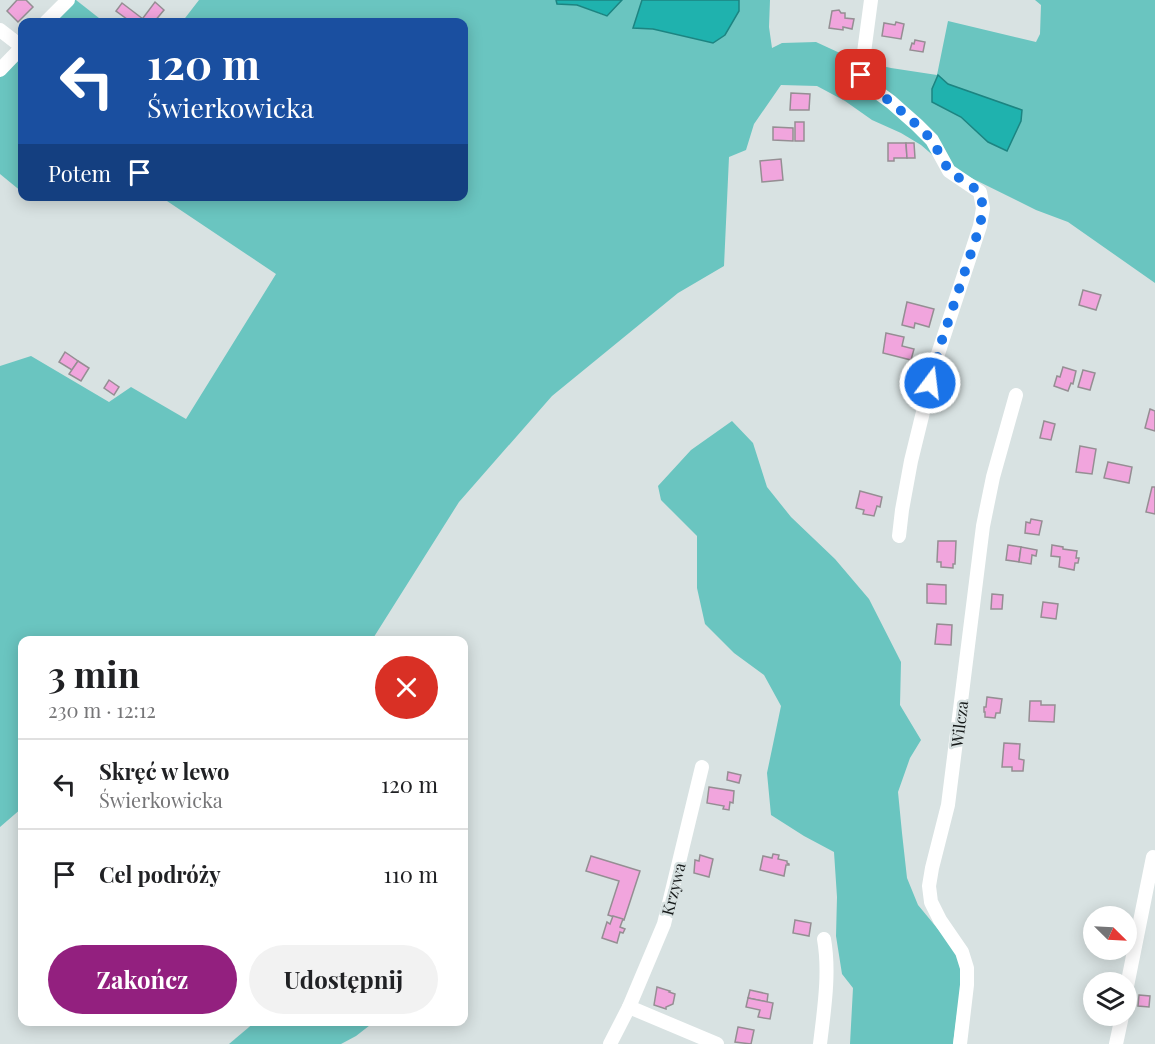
<!DOCTYPE html>
<html lang="pl">
<meta charset="utf-8">
<style>
body{margin:0;font-family:"Playfair Display",serif;background:#f2f2f2;color:#202124;height:100vh;display:flex;flex-direction:column;font-size:22px;white-space:nowrap}
*{box-sizing:border-box;margin:0}
p{font-size:20px;color:#757577}
.icon{flex:none;width:33px;height:33px;fill:none;stroke:currentColor;stroke-width:2;stroke-linecap:round;stroke-linejoin:round}
.map{position:relative;flex:1;overflow:hidden}
.sheet{position:absolute;left:18px;top:636px;width:450px;height:390px;display:flex;flex-direction:column;background:#fff;border-radius:12px;box-shadow:0 3px 15px #0003}
.sheet>*{flex:none}
.banner{position:absolute;left:18px;top:18px;width:450px;height:183px;border-radius:12px;box-shadow:0 3px 15px #0003;background:#1a4fa0;color:#fff;overflow:hidden}
.needle{width:39px;rotate:114deg}
.buttons{position:absolute;left:1083px;top:906px;display:grid;gap:12px}
.buttons a{display:grid;place-items:center;width:54px;height:54px;border-radius:50%;background:#fff;box-shadow:0 3px 15px #0003;font-size:30px}
.pin{position:absolute;display:grid;place-items:center;width:51px;height:51px;color:#fff;margin:-26px;border-radius:12px;box-shadow:0 3px 9px #0006}
.me{position:absolute;width:66px;margin:-33px;rotate:15deg;stroke-linejoin:round;filter:drop-shadow(0 0 4px #0008)}
.turn{display:flex;align-items:center;gap:21px;height:126px;padding:0 30px;font-size:27px}
.turn .icon{width:78px;height:78px;stroke-width:2.5}
.turn b{display:block;font-size:42px;line-height:51px}
.then{display:flex;align-items:center;height:57px;padding:0 30px;background:#0003;gap:12px;font-size:22px}
.round{display:grid;place-items:center;flex:none;width:63px;height:63px;border-radius:32px;background:#f2f2f2}
.overview{display:flex;align-items:center;justify-content:space-between;height:102px;padding:0 30px}
h1{font-size:36px;font-weight:700;line-height:45px}
.primary-button{display:flex;gap:12px;margin-top:auto;padding:12px 30px}
.primary-button a{flex:1;height:69px;border-radius:36px;background:#93207f;color:#fff;font-size:24px;font-weight:700;line-height:69px;text-align:center}
.primary-button a+a{background:#f2f2f2;color:#202124}
ul{padding:0;list-style:none}
li{display:flex;align-items:center;gap:18px;height:90px;padding:0 30px;border-top:2px solid #e0e0e0}
li div{flex:1}
li b{display:block;font-size:22px}
li em{font-style:normal}
.map>svg:first-child{display:block}
.green{fill:#6ac5c0;fill-rule:evenodd}
.water{fill:#1fb2ae;stroke:#1c8481;stroke-width:1.5}
.building{fill:#f1a5dd;stroke:#958e93;stroke-width:1.5}
.lines{fill:none;stroke-linecap:round;stroke-linejoin:round}
.minor{stroke:#fff;stroke-width:14}
.route{stroke:#1a73e8;stroke-width:10;stroke-dasharray:0 18}
.labels{text-anchor:middle;dominant-baseline:central;stroke-width:5;stroke-linejoin:round;paint-order:stroke}
.street-label{font-size:16px;fill:#151919;stroke:#d8e2e2}
</style>
<div class="map">
<svg width="1155" height="1044" viewBox="0 0 1155 1044">
<rect width="100%" height="100%" fill="#d8e2e2"/>
<!-- green -->
<g class="green">
<polygon points="73,0 76,0 104,22 52,22"/>
<path d="M199,0h357l1,4 20,1 29,11 16,-16h20l-9,28 20,1 60,14 12,-8 14,-24v-11h31l-1,27 3,21 10,-5 34,-1 39,18 36,8 46,7 11,-54 88,21 4,-8 1,-29 -6,-5h120v283l-87,-61 -32,-12 -93,-46 -22,-19 -20,-12 -29,-13 -27,-19 -28,-15 -36,-1 -27,39 -8,26 -17,7 -5,109 -46,27 -126,103 -93,106 -87,138h-350v168l-22,19v-461l31,-10 78,46 22,-15 55,32 90,-145 -115,-77 303,-1v-174h-282zM938,75l10,9 40,58 -27,-25 -29,-15z"/>
<polygon points="22,54 22,192 0,174 0,77"/>
<polygon points="732,421 753,443 767,487 791,517 835,559 869,599 901,662 900,705 921,740 910,758 898,792 902,833 907,878 918,905 956,951 961,965 960,992 953,1044 850,1044 853,988 842,974 836,936 837,897 834,852 804,836 771,815 767,773 781,706 764,675 734,653 705,624 697,588 697,536 661,500 658,486 691,450"/>
<polygon points="255,1022 374,1022 356,1036 341,1044 229,1044"/>
</g>
<!-- water -->
<g class="water">
<polygon points="556,0 622,0 607,16 577,5 557,4"/>
<polygon points="642,0 739,0 739,11 725,35 713,43 653,29 633,28"/>
<polygon points="938,75 948,84 1022,110 1021,121 1007,151 988,142 961,117 932,102 932,89"/>
</g>
<!-- building -->
<g class="building">
<polygon points="17,0 26,0 33,7 18,22 7,11"/>
<polygon points="155,2 164,10 154,22 140,22"/>
<polygon points="122,3 143,19 140,22 131,22 116,11"/>
<polygon points="839,10 841,13 845,13 845,18 854,19 852,29 843,27 843,30 829,28 832,11"/>
<polygon points="896,22 904,24 901,39 882,36 884,23 895,25"/>
<polygon points="915,40 925,42 923,52 910,50 912,43 914,44"/>
<polygon points="791,93 810,94 809,110 790,110"/>
<rect x="795" y="122" width="9" height="19"/>
<polygon points="773,127 793,128 793,141 773,140"/>
<polygon points="888,143 906,143 907,158 894,158 894,161 888,161"/>
<polygon points="906,143 914,143 915,158 907,158"/>
<polygon points="781,159 783,180 762,182 760,161"/>
<polygon points="1083,290 1101,295 1096,310 1079,305"/>
<polygon points="907,302 934,309 929,327 915,323 914,328 902,325"/>
<polygon points="886,333 904,337 902,346 914,349 911,360 883,353"/>
<polygon points="65,352 78,361 72,370 59,362"/>
<polygon points="78,361 89,368 81,381 69,374"/>
<polygon points="1063,367 1076,371 1073,384 1071,383 1068,391 1054,386 1057,376 1060,377"/>
<polygon points="1083,370 1095,373 1090,390 1078,387"/>
<polygon points="109,380 119,387 114,395 104,388"/>
<polygon points="1150,409 1155,411 1155,431 1145,428"/>
<polygon points="1044,421 1055,424 1051,440 1040,438"/>
<polygon points="1080,446 1096,449 1092,474 1076,472"/>
<polygon points="1108,462 1132,467 1129,483 1104,478"/>
<polygon points="1152,487 1155,487 1155,514 1146,512"/>
<polygon points="860,491 882,497 880,507 877,506 874,516 863,514 864,510 856,508"/>
<polygon points="1031,519 1042,521 1039,535 1025,533 1026,522 1030,523"/>
<polygon points="938,541 956,541 955,564 953,564 953,568 941,567 941,562 937,562"/>
<polygon points="1008,545 1021,547 1019,562 1006,560"/>
<polygon points="1052,545 1063,547 1063,549 1077,551 1076,558 1079,558 1078,563 1075,563 1074,570 1059,567 1060,557 1051,556"/>
<polygon points="1021,547 1037,550 1036,556 1032,555 1031,564 1019,562"/>
<polygon points="927,584 946,585 946,604 927,603"/>
<polygon points="992,594 1003,595 1002,609 991,609"/>
<polygon points="1043,602 1058,604 1056,619 1041,617"/>
<polygon points="937,624 952,625 951,645 935,644"/>
<polygon points="987,697 1002,699 1000,713 996,713 995,718 985,717 985,712 984,712 984,707 986,707"/>
<polygon points="1030,701 1041,701 1041,705 1055,705 1054,722 1029,721"/>
<polygon points="1004,743 1020,744 1019,759 1024,760 1023,771 1012,771 1012,767 1002,767"/>
<polygon points="728,772 741,775 739,783 727,780"/>
<polygon points="709,787 734,791 733,803 730,802 729,810 723,809 724,806 707,803"/>
<polygon points="773,854 779,855 778,859 787,861 787,863 789,864 789,865 786,865 784,876 760,870 763,856 772,858"/>
<polygon points="700,855 713,859 709,877 694,873 695,860 699,861"/>
<polygon points="591,856 640,871 624,920 608,915 619,881 586,871"/>
<polygon points="613,916 623,919 620,927 625,929 623,933 620,932 617,943 602,938 607,922 610,924"/>
<polygon points="795,920 811,923 809,936 793,933"/>
<polygon points="657,987 670,991 669,992 675,994 673,1004 666,1007 666,1009 654,1005"/>
<polygon points="750,990 768,994 767,1002 748,998"/>
<polygon points="1139,995 1150,996 1149,1007 1138,1006"/>
<polygon points="748,998 773,1003 770,1019 758,1017 760,1010 746,1007"/>
<polygon points="738,1027 754,1030 751,1044 735,1042"/>
</g>
<g class="lines">
<!-- minor -->
<g class="minor">
<polyline points="871,0 861,75 869,86 891,102 917,125 932,140 949,171 980,192 983,208 980,226 935,363 911,461 902,510 899,536"/>
<polyline points="46,22 68,0"/>
<polyline points="0,30 22,47"/>
<polyline points="0,70 22,47"/>
<polyline points="1126,991 1153,857"/>
<polyline points="629,1007 717,1044"/>
<polyline points="610,1044 629,1007 664,924 702,767"/>
<path d="M820,1044c4,-34 10,-71 4,-105"/>
<polyline points="960,1044 967,985 967,968 962,952 940,920 931,902 929,886 932,868 948,805 983,526 993,477 1016,395"/>
<polyline points="1116,1044 1122,1016"/>
</g>
</g>
<g class="lines">
<!-- route -->
<polyline class="route" points="861,75 869,86 891,102 917,125 932,140 949,171 980,192 983,208 980,226 942,340 930,383"/>
</g>
<g class="labels">
<!-- street labels -->
<g class="street-label">
<text transform="translate(959 724) rotate(-83)">Wilcza</text>
<text transform="translate(673 889) rotate(-76)">Krzywa</text>
</g>
</g>
</svg>
<div class="buttons">
<a><svg class="needle" viewBox="-14 -14 28 28"><path d="M0-13l5 13h-10z" fill="#e53935"/><path d="M0 13l5-13h-10z" fill="#757577"/></svg></a>
<a><svg class="icon" aria-label="layers" viewBox="0 0 24 24"><path d="M12 4l9 5-9 5-9-5zM3 14l9 5 9-5"/></svg></a>
</div>
<div class="pin" style="left:861px;top:75px;background:#d93025"><svg class="icon" aria-label="arrive" viewBox="0 0 24 24"><path d="M6 21V4h12l-3 4 3 4H6"/></svg></div>
<svg class="me" style="left:930px;top:383px" viewBox="-20 -20 40 40"><circle r="17" fill="#1a73e8" stroke="#fff" stroke-width="3"/><path d="M0-11L8 9 0 5-8 9z" fill="#fff"/></svg>
<div class="banner">
<div class="turn"><svg class="icon" aria-label="left" viewBox="0 0 24 24"><path d="M17 20v-9H6M10 6l-5 5 5 5"/></svg><div><b>120 m</b>Świerkowicka</div></div>
<div class="then">Potem<svg class="icon" aria-label="arrive" viewBox="0 0 24 24"><path d="M6 21V4h12l-3 4 3 4H6"/></svg></div>
</div>
<section class="sheet">
<div class="overview"><div><h1>3 min</h1><p>230 m · 12:12</p></div><a class="round" style="background:#d93025;color:#fff"><svg class="icon" aria-label="close" viewBox="0 0 24 24"><path d="M6 6l12 12M18 6L6 18"/></svg></a></div>
<ul>
<li><svg class="icon" aria-label="left" viewBox="0 0 24 24"><path d="M17 20v-9H6M10 6l-5 5 5 5"/></svg><div><b>Skręć w lewo</b><p>Świerkowicka</p></div><em>120 m</em></li>
<li><svg class="icon" aria-label="arrive" viewBox="0 0 24 24"><path d="M6 21V4h12l-3 4 3 4H6"/></svg><div><b>Cel podróży</b></div><em>110 m</em></li>
</ul>
<div class="primary-button"><a>Zakończ</a><a>Udostępnij</a></div>
</section>
</div>
